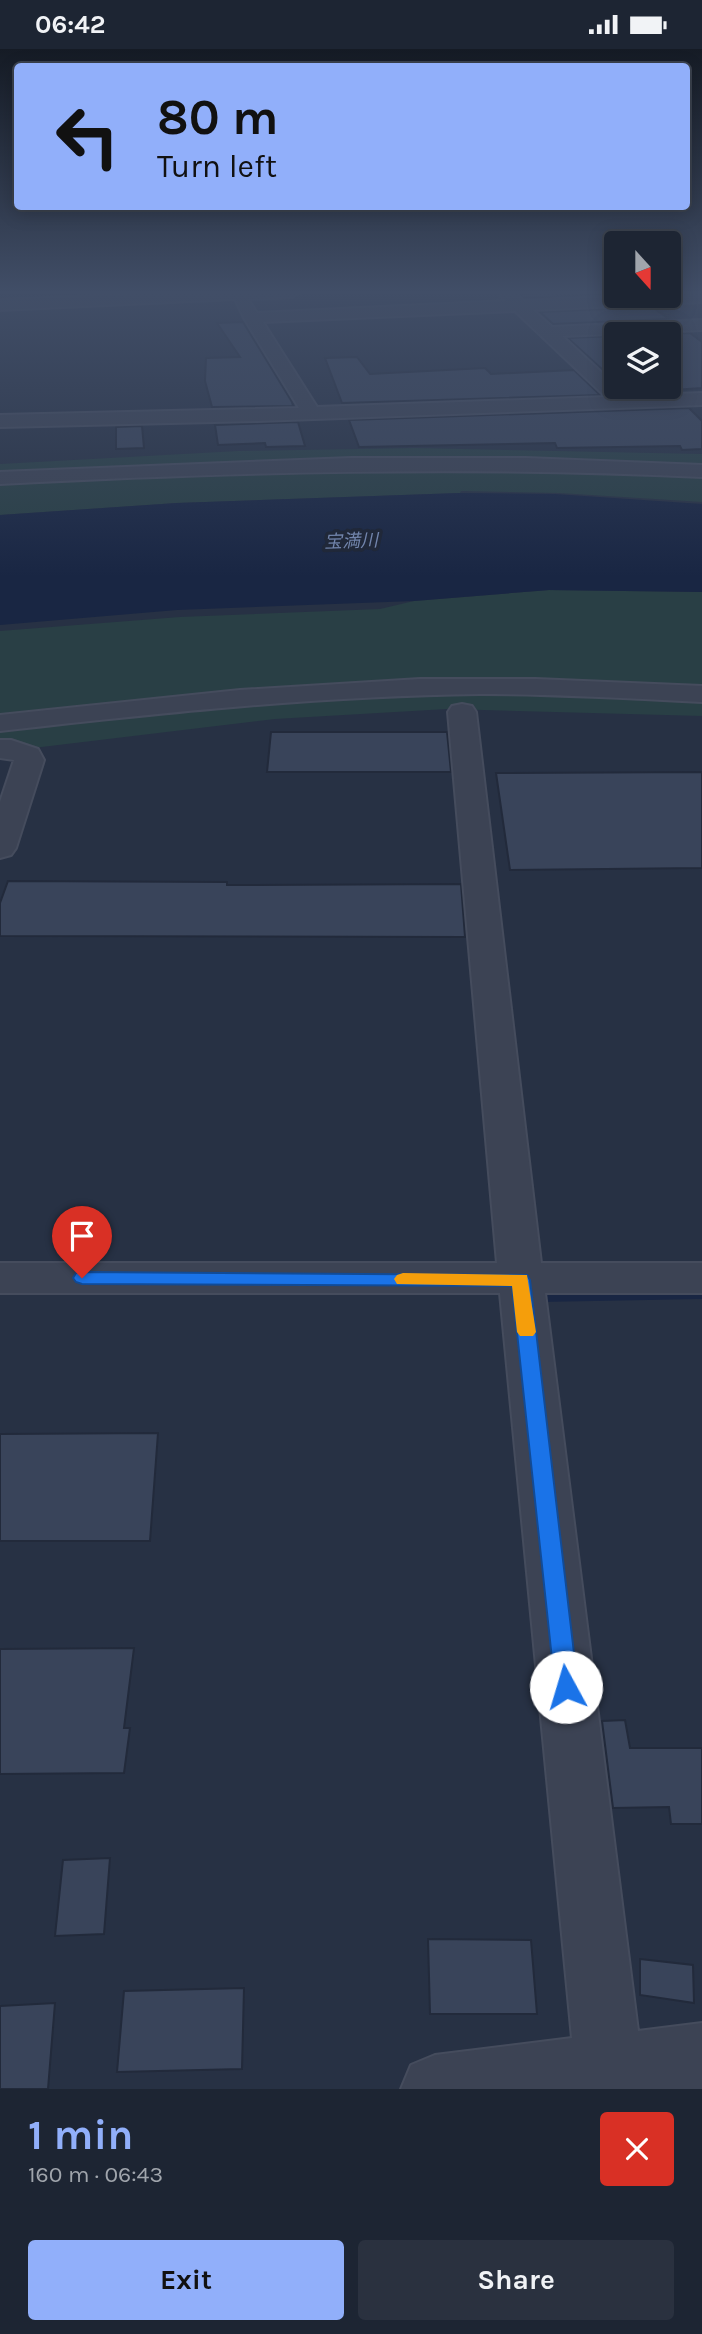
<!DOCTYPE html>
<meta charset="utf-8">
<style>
body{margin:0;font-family:Karla,"Noto Sans JP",sans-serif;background:#2a313f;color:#f1f3f6;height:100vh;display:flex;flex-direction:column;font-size:26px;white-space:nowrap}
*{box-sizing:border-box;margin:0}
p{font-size:23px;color:#a0a5ac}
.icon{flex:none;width:38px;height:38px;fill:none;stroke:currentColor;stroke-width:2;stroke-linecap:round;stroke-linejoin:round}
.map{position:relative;height:2040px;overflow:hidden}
.details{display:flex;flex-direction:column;background:#1d2533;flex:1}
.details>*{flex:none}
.banner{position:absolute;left:14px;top:14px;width:676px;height:147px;border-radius:7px;box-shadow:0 4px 18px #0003,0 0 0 2px #3b424e;background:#91affa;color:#111;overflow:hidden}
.needle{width:46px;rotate:159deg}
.fabs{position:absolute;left:604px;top:182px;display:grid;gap:14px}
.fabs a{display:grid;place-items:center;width:77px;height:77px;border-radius:7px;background:#1d2533;box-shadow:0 4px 18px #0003,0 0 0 2px #3b424e;font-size:35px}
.pin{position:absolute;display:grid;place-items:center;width:60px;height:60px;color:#fff;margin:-72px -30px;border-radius:50% 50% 50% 0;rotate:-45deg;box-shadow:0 0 7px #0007}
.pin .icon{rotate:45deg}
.me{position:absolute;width:77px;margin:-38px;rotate:354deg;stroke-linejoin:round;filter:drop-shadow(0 0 5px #0008)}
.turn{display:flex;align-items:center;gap:24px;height:147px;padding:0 28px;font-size:32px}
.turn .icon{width:91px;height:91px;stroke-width:2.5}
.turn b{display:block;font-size:49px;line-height:60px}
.round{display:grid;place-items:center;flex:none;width:74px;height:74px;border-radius:7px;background:#2a313f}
.head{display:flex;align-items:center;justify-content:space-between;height:119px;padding:0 28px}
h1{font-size:42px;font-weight:700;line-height:52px;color:#91affa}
.cta{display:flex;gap:14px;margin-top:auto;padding:14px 28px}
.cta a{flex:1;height:80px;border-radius:7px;background:#91affa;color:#111;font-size:28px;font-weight:700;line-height:80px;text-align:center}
.cta a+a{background:#2a313f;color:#f1f3f6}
.status{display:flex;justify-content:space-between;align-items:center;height:49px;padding:0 35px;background:#1d2533;direction:ltr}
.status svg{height:19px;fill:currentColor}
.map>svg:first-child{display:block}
.green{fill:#293f45}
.water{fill:#192643}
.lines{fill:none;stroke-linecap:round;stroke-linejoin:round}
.stream{stroke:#192643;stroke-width:12}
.building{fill:#39445a;stroke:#222a3b;stroke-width:2}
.minor-casing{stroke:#454c5d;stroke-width:4}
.minor{fill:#3c4354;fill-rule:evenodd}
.route{fill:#1a73e8;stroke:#114b97;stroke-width:2}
.slow{fill:#f59e0b}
.labels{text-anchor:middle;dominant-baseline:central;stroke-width:7;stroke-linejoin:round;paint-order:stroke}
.far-water-label{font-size:18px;font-style:italic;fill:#7285ac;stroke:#202839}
</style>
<div class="status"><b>06:42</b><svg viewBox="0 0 49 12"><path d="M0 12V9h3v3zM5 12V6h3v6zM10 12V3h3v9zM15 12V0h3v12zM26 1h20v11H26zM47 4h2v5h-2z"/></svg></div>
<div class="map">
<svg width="702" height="2040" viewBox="0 0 702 2040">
<rect width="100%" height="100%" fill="#273144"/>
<!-- green -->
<g class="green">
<polygon points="416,399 702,405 702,453 559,444 461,442 460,444 177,454 0,466 0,415 238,402"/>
<polygon points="549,541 702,543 702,667 447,660 275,670 0,703 0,582 180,568 380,560 414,552"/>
</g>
<!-- water -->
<polygon class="water" points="460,444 555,445 702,455 702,543 549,541 414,552 177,561 0,576 0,466 177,454"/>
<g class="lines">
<!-- stream -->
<polyline class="stream" points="540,1247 702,1244"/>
</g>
<!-- building -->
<g class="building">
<polygon points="575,243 610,245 524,249 520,245"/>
<polygon points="652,258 669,270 553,275 540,263"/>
<polygon points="243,273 292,353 293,357 212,358 205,332 206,309 240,308 217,274"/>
<polygon points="690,284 702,293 702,339 628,344 621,338 668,338 668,285 664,285"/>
<polygon points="616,287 616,333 568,289"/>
<polygon points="357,308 370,325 485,319 491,325 574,321 600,346 342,354 325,309"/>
<polygon points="689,359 702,372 702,400 682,401 680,397 557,399 555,394 359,398 349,371"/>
<polygon points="298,373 305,397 266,398 265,394 218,396 215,376"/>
<polygon points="142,377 144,399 116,400 116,378"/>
<polygon points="271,683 447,683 451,723 267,723"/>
<polygon points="702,723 702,819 510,821 496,724"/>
<polygon points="8,832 227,833 227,836 461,835 465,888 0,887 0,854"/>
<polygon points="158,1384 150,1492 0,1492 0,1385"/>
<polygon points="134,1599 124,1679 130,1679 124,1724 0,1725 0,1600"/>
<polygon points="625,1671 630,1699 702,1699 702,1775 671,1775 669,1758 613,1759 602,1672"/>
<polygon points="110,1809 104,1885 55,1887 63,1811"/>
<polygon points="428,1890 531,1891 537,1965 430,1965"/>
<polygon points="640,1910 693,1916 694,1954 640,1946"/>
<polygon points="244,1939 242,2020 117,2023 124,1942"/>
<polygon points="55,1954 48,2040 0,2040 0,1957"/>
</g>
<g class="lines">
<!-- minor casing -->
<g class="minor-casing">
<g id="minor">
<path d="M192,243h108l-8,5 -44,2 9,14 249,-12 -5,-5 6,-4 8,1 8,8 179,-9v10l-169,8 19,17 150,-7v10l-140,6 65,60 75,-3v12l-444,16 -258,6v-12l299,-7 -55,-90 -9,-19 -235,11v-10zM515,262l91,86 -289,10 -54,-85z"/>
<path d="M351,409h175l176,7v12c-234,-11 -468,-5 -702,7v-12z"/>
<path d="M420,630h116l166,7v16c-74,-4 -148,-8 -222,-8 -161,2 -321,19 -480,37v-16l240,-25z"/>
<polygon points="462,655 472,657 476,663 541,1214 702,1214 702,1244 545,1244 638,1982 702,1974 702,2040 401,2040 411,2016 435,2006 572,1989 500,1244 0,1244 0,1214 497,1214 448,663 452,657"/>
<polygon points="0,691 11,691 38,700 44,711 16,799 11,806 0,809 0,753 14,711 0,709"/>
</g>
</g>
<!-- minor -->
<use href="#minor" class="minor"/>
</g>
<!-- sky -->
<linearGradient id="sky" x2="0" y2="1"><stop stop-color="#151b25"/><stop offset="0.46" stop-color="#414e67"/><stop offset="1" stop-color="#414e67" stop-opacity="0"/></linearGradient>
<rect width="702" height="528" fill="url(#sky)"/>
<!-- route -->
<polygon class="route" points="82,1223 527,1226 530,1231 578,1638 575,1645 566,1648 558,1645 555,1638 512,1237 82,1235 76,1233 73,1229 76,1224"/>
<!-- slow -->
<polygon class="slow" points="403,1224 527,1226 536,1283 533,1287 520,1287 517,1283 512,1237 397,1235 394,1230 397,1226"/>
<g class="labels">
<!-- far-water labels -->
<g class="far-water-label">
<text transform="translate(351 492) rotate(-2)">宝満川</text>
</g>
</g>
</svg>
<div class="fabs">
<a><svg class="needle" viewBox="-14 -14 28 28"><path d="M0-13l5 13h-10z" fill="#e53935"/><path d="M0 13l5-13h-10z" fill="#a0a5ac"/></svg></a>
<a><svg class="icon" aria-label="layers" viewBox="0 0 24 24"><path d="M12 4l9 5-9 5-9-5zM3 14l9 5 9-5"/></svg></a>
</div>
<div class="pin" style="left:82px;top:1229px;background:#d93025"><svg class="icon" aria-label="arrive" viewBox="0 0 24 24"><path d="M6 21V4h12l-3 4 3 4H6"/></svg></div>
<svg class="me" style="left:566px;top:1638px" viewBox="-20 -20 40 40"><circle r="19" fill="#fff"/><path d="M0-13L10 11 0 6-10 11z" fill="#1a73e8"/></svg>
<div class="banner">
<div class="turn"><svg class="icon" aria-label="left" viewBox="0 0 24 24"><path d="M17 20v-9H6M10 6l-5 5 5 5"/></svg><div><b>80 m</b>Turn left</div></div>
</div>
</div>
<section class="details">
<div class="head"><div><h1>1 min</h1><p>160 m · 06:43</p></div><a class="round" style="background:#d93025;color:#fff"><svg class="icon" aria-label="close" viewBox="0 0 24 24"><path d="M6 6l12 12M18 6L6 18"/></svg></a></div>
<div class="cta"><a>Exit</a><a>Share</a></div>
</section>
